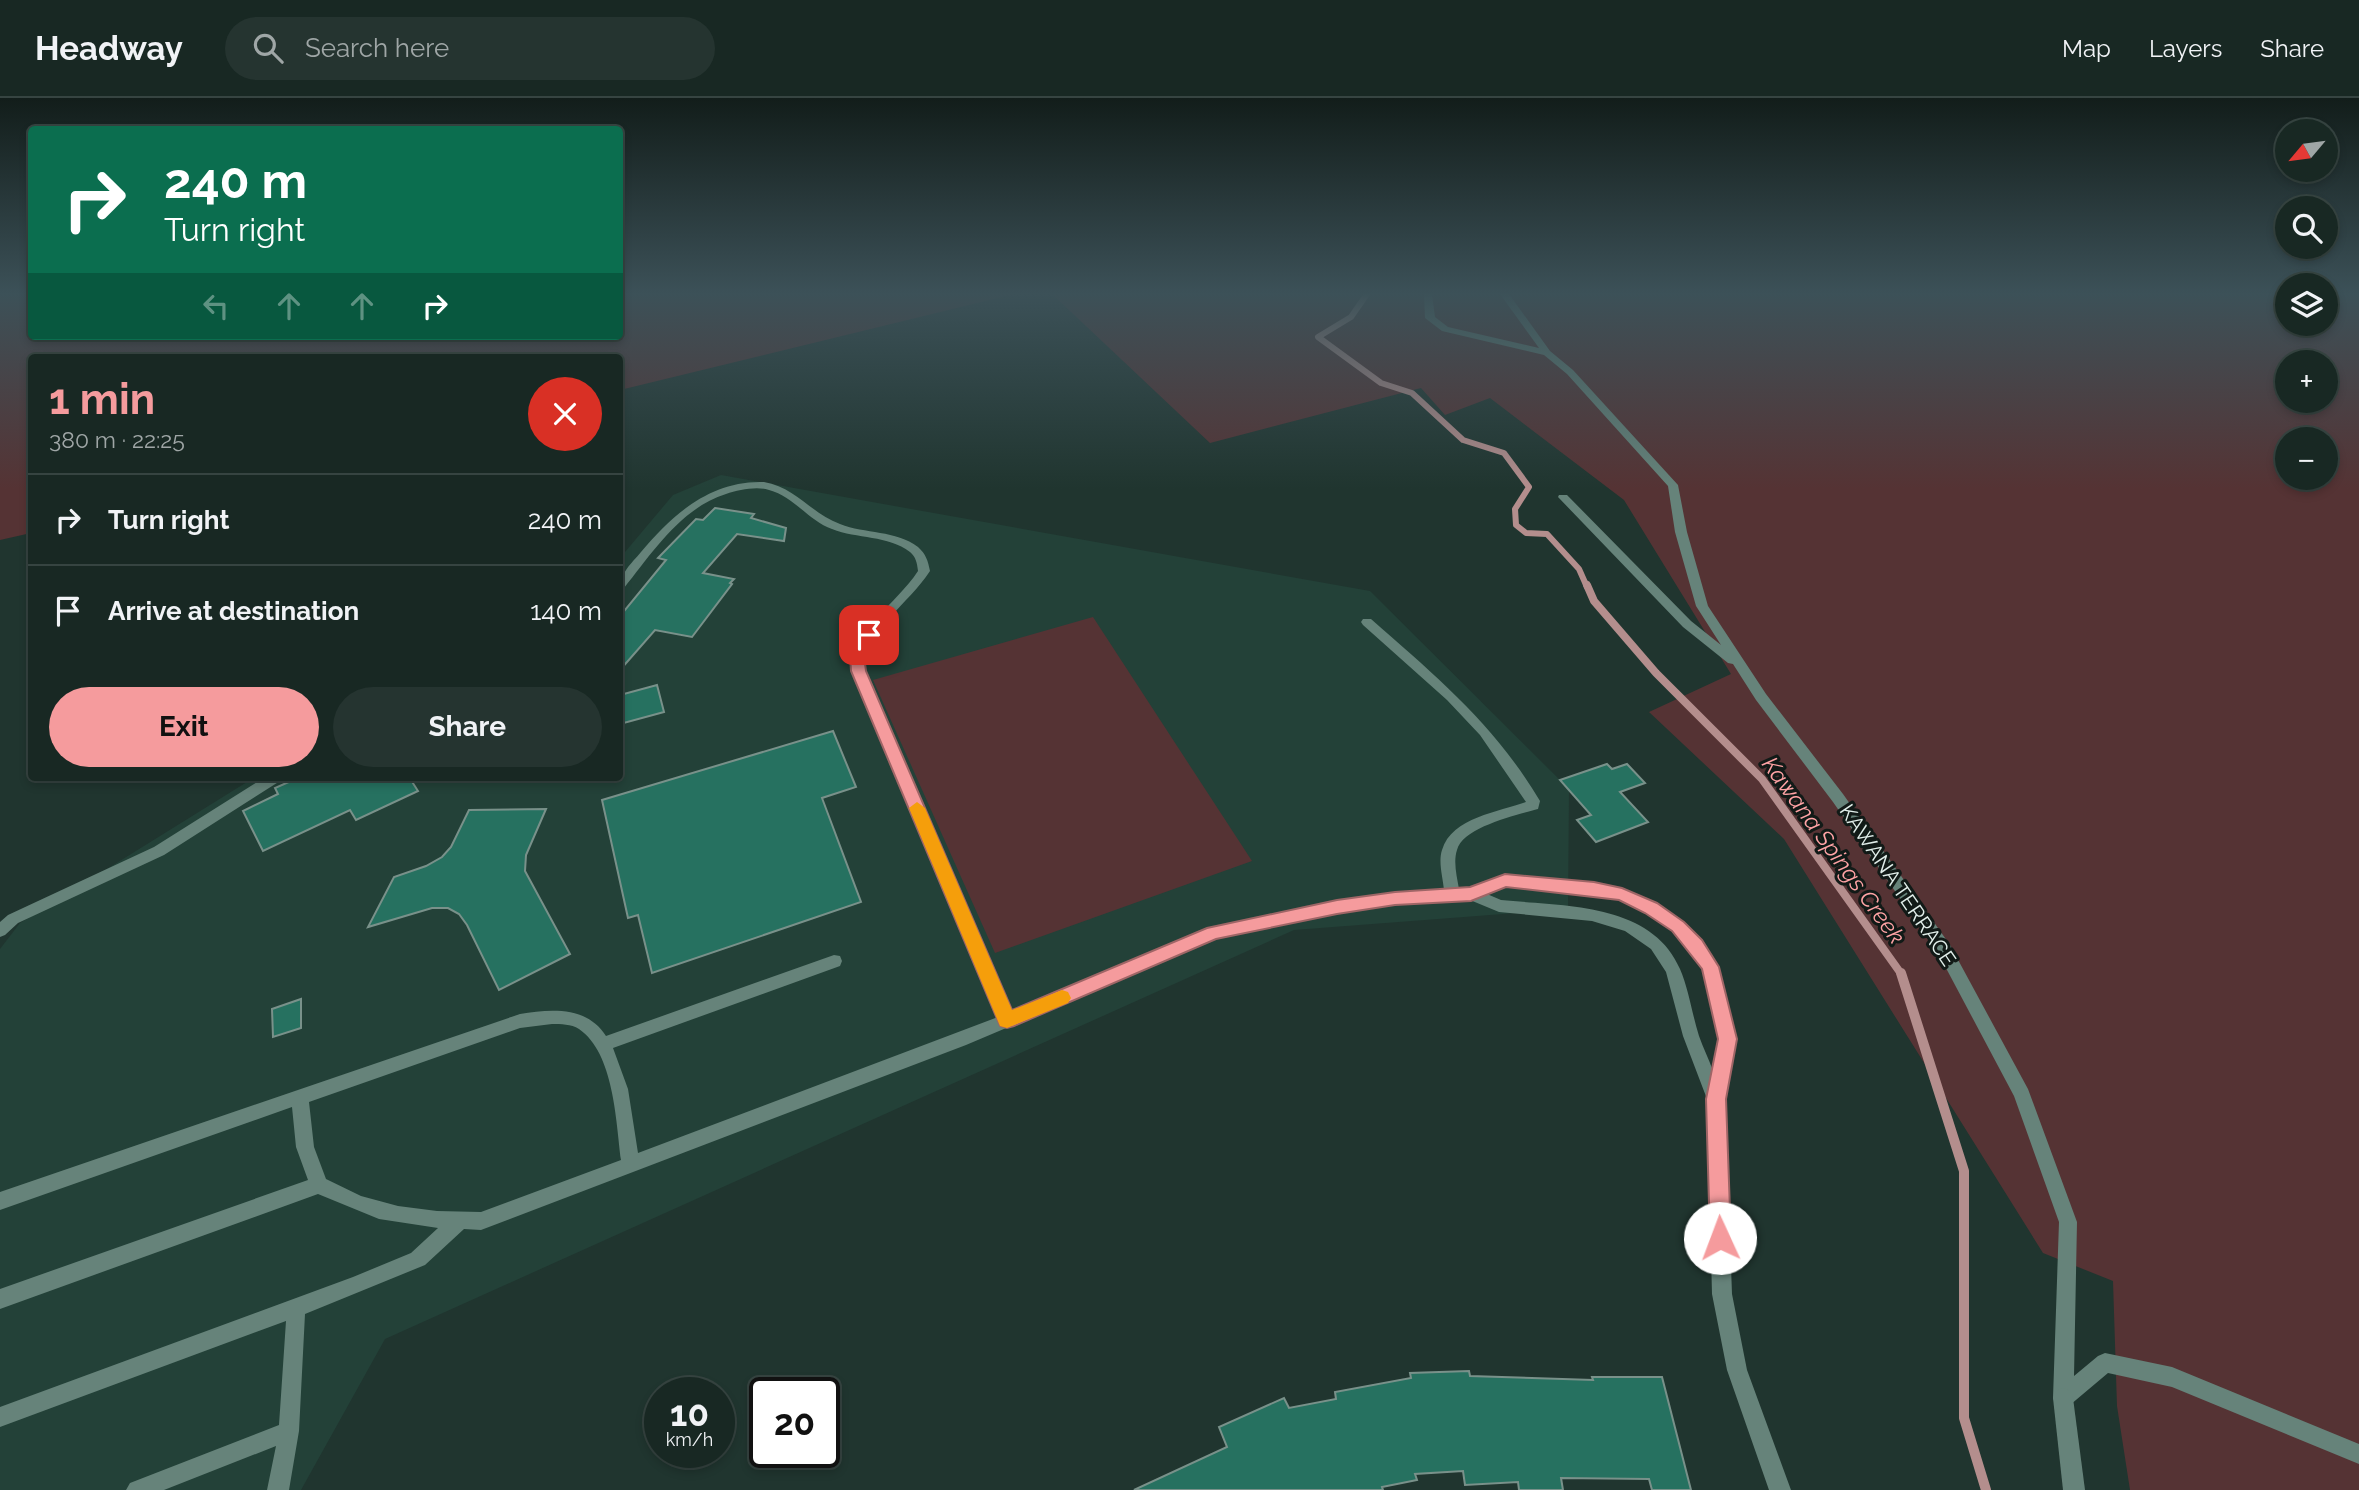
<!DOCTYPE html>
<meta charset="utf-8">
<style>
body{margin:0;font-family:Raleway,sans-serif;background:#253430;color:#f1f3f6;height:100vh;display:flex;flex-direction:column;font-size:26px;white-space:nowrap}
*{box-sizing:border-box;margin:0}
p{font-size:23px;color:#9fa6a6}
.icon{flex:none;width:38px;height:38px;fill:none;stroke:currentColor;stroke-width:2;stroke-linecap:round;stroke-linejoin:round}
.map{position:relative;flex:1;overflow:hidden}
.drawer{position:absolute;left:28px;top:256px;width:595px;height:427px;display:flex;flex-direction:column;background:#182823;border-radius:7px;box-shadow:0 4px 10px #0003,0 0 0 2px #364441}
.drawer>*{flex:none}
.guide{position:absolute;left:28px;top:28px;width:595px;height:214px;border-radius:7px;box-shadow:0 4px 10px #0003,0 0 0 2px #364441;background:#0b6e4f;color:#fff;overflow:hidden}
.needle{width:46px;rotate:241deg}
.controls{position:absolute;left:2275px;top:21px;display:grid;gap:14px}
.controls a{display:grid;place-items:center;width:63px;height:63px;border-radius:50%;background:#182823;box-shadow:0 4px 10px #0003,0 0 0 2px #364441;font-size:35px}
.speed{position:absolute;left:644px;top:1279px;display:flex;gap:14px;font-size:35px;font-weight:700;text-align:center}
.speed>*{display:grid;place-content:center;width:91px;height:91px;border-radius:50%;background:#182823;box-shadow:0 4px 10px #0003,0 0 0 2px #364441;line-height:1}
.speed small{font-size:18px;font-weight:400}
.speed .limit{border:4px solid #111;border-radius:10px;background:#fff;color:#111}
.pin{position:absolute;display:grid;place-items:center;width:60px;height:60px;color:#fff;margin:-30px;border-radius:14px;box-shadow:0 4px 10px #0006}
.me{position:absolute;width:77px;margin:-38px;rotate:358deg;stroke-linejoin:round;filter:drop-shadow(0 0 5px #0008)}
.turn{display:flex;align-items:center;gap:24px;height:147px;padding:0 21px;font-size:32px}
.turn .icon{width:91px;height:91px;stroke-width:2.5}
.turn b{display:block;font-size:49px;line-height:60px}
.lanes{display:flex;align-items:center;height:66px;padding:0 21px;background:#0003;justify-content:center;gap:35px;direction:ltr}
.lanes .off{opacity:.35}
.round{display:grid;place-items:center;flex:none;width:74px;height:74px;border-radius:37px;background:#253430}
.summary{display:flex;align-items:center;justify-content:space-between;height:119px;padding:0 21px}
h1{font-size:42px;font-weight:700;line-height:52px;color:#f59b9d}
.cta{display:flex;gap:14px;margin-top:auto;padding:14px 21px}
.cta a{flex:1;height:80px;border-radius:42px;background:#f59b9d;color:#111;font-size:28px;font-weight:700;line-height:80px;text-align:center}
.cta a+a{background:#253430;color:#f1f3f6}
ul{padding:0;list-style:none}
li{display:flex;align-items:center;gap:21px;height:91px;padding:0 21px;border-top:2px solid #364441}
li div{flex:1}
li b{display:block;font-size:26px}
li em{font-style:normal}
header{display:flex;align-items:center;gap:42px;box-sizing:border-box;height:98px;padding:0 35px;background:#182823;border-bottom:2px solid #364441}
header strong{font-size:33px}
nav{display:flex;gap:38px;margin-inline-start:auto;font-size:24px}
.search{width:490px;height:63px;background:#253430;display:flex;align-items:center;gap:18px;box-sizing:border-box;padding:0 24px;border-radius:38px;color:#9fa6a6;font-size:26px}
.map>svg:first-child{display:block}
.built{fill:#234138}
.green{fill:#553334;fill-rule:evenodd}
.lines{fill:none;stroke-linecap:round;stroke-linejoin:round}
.stream-far2{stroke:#b48e8d;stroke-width:6}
.stream-far1{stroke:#b48e8d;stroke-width:8}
.stream{stroke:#b48e8d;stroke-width:10}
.building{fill:#267160;stroke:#79918a;stroke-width:2}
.lane{fill:#66837a;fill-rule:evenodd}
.street{fill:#66837a;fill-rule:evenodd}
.route{fill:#f59b9d;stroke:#9f6566;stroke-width:2}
.slow{fill:#f59e0b}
.labels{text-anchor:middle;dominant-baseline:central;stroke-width:6;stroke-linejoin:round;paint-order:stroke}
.street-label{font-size:21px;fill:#e2efeb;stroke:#111a17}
.water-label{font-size:23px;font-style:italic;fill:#ffa3a5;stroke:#111a17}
</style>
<header>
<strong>Headway</strong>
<div class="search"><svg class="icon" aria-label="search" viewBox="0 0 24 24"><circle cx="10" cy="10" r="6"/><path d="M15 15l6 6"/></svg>Search here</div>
<nav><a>Map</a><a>Layers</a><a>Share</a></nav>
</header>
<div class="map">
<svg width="2359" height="1392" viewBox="0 0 2359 1392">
<rect width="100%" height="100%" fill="#20352f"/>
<!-- built -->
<polygon class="built" points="721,377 1370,493 1569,691 1568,811 1294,832 385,1241 301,1392 0,1392 0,851 20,825 255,679 620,679 620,460 673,397"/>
<!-- green -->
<g class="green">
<polygon points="0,196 31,196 32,238 620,238 620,196 1014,196 620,292 620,259 32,259 31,435 0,442"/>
<path d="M1052,196h1235v30h39v-30h33v1196h-229l-13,-84 -4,-125 -70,-28 -259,-414 -135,-127 82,-38 -107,-174 -134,-102 -45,17 -24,-27 -211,55zM2287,264h39v39h-39zM2287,341h39v39h-39z"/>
<polygon points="1093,519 1252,763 995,855 873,582"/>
</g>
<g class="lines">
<!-- stream-far2 -->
<polyline class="stream-far2" points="1367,196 1351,219 1318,239 1381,285 1412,295 1463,342 1504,355 1529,389 1515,411 1516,427 1526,435 1547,436 1579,471 1587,489"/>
<!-- stream-far1 -->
<polyline class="stream-far1" points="1587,487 1594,503 1656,575 1762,681 1902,877"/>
<!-- stream -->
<polyline class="stream" points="1901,875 1964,1073 1964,1320 1986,1392"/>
</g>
<!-- building -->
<g class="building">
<polygon points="715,410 754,416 751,420 786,430 784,443 737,436 703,475 734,481 730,485 732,486 692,539 655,532 620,572 620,518 666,462 658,460 696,421 703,422"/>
<polygon points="657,587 664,614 620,626 620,597"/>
<polygon points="833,633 856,689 822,700 861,804 652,875 638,817 628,820 602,702"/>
<polygon points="1607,666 1612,671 1627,666 1645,685 1620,694 1648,724 1596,744 1577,722 1591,717 1560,682"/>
<polygon points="300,679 409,679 418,693 356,722 350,712 263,753 243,713 278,696 275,690"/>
<polygon points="546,711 526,757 525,773 570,856 499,892 467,827 459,816 448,810 432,810 368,829 394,779 426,768 442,759 451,749 469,712"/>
<polygon points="301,901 301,930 273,939 272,911"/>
<polygon points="1469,1273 1470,1278 1593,1282 1592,1279 1662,1279 1691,1392 1652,1392 1649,1381 1561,1380 1563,1392 1519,1392 1518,1384 1465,1387 1463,1373 1415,1376 1417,1382 1382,1389 1383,1392 1134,1392 1227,1349 1219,1329 1284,1300 1289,1310 1336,1301 1335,1294 1411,1280 1410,1275"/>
</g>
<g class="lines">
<!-- lane -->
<g class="lane">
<polygon points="1424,196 1432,196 1435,219 1448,229 1539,250 1500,196 1509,196 1550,253 1573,272 1678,387 1687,434 1708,508 1766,596 1843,696 1950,847 2028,991 2077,1124 2074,1278 2098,1258 2105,1255 2172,1269 2359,1346 2359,1366 2172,1289 2108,1275 2070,1307 2063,1310 2056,1307 2053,1300 2059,1124 2014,998 1938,855 1833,704 1756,602 1733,566 1728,565 1683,529 1558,399 1559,397 1567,397 1691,523 1721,547 1696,508 1675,434 1668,388 1567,276 1544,257 1442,233 1425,220"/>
<path d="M764,384c31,5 48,32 76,42 25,10 56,6 78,23 8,7 10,14 12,24 -22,34 -63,57 -66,100l147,340 203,-84 123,-26 58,-9 49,-2c-1,-12 -6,-28 -2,-40 10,-33 57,-38 84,-48l-46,-67 -33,-35 -84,-75 -2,-3 2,-3h8c66,58 123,105 169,182l-2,8c-21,6 -75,18 -81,41 -4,12 0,27 2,39l11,-1 35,-13 89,8 28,5 34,16 27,18 18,19 15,21 20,77 -11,60 7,195 15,76 44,120h-22l-42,-120 -15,-76 -5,-195 -24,-63 -17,-64 -15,-23 -26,-18 -33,-10 -93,-9 -29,-12 -75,4 -58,9 -121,26 -250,106 -485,185 -17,-1 -39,36 -120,49 -6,117 -10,59h-22l9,-44 -112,44h-38l4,-7 149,-58 7,-104 -286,106v-20l353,-130 58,-24 27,-25 -59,-9 -61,-25 -318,115v-20l308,-109 -12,-33 -4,-40 -292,103v-18l520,-178c31,-5 67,-8 86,22l228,-81 6,1 2,5 -2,5 -227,82 15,41 10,64 360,-136 -146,-346c3,-45 43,-65 66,-100 -1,-8 -2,-14 -8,-19 -22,-17 -53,-13 -78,-23 -23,-8 -39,-33 -63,-39 -13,-4 -30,0 -43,4 -45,14 -74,59 -102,94l-4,1c0,-16 11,-25 21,-37 32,-38 70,-72 123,-70zM1506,789l113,12 27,13 27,18 18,19 11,19 18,71 -7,32c-4,-12 -10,-23 -14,-35 -7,-22 -10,-46 -19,-67 -28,-67 -119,-63 -179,-69l-14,-6zM552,926c9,0 19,0 27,5 35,24 37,92 42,131l-140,52 -44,-1 -39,-5 -37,-10 -35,-17 -12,-32 -5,-45 211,-74z"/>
<polygon points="265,679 282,679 280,683 164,757 18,825 5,837 0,839 0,824 8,817 154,749"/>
</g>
<!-- street -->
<polygon class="street" points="2063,1290 2070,1293 2073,1300 2085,1392 2063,1392 2053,1300 2056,1293"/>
</g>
<!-- sky -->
<linearGradient id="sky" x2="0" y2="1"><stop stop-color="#121d1a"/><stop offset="0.5" stop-color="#3c5158"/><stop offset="1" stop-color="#3c5158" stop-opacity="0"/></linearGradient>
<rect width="2359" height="391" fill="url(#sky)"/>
<!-- route -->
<polygon class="route" points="869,532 876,537 864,558 866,573 1012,912 1207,830 1337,802 1395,794 1470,789 1505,776 1594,784 1622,790 1657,805 1684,824 1702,842 1719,869 1737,941 1726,1001 1731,1140 1728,1147 1720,1150 1713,1147 1710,1140 1706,1001 1718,941 1702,871 1672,833 1645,815 1619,802 1506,789 1471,803 1395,807 1337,816 1216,841 1014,928 1007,930 1000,928 851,573 850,558 864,533"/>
<!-- slow -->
<polygon class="slow" points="917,704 925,710 1012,912 1062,892 1068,894 1071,900 1068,905 1007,930 1000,928 909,710"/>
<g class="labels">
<!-- street labels -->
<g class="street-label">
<text transform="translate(1898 787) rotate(56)">KAWANA TERRACE</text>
</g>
<!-- water labels -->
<g class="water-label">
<text transform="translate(1834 752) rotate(54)">Kawana Spings Creek</text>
</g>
</g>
</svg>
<div class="controls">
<a><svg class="needle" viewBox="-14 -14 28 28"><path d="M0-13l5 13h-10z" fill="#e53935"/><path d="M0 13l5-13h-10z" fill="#9fa6a6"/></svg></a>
<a><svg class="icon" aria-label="search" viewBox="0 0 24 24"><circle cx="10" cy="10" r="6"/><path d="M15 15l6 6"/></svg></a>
<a><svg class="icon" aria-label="layers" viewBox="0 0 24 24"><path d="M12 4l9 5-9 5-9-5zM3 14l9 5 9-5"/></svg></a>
<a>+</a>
<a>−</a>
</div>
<div class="speed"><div>10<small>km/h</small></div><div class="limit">20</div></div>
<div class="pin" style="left:869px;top:537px;background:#d93025"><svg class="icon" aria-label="arrive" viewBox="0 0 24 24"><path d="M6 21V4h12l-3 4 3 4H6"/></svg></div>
<svg class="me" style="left:1720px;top:1140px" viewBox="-20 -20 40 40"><circle r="19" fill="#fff"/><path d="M0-13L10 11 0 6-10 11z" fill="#f59b9d"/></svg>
<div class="guide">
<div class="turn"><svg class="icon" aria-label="right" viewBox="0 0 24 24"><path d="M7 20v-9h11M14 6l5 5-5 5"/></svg><div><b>240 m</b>Turn right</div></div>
<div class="lanes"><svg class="icon off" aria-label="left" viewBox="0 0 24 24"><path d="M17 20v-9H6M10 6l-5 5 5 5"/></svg><svg class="icon off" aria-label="ahead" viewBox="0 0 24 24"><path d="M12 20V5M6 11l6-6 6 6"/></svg><svg class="icon off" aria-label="ahead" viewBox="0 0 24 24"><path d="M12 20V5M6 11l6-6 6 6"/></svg><svg class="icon" aria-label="right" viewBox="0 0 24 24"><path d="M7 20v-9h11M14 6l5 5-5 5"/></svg></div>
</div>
<section class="drawer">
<div class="summary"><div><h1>1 min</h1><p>380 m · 22:25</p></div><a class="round" style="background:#d93025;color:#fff"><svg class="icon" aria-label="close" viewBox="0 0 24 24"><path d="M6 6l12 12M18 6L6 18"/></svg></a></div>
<ul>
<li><svg class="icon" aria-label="right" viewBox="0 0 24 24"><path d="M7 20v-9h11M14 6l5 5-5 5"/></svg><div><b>Turn right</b></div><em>240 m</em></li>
<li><svg class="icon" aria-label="arrive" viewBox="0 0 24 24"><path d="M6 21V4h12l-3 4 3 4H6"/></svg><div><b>Arrive at destination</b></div><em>140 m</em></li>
</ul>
<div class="cta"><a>Exit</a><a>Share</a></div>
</section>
</div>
